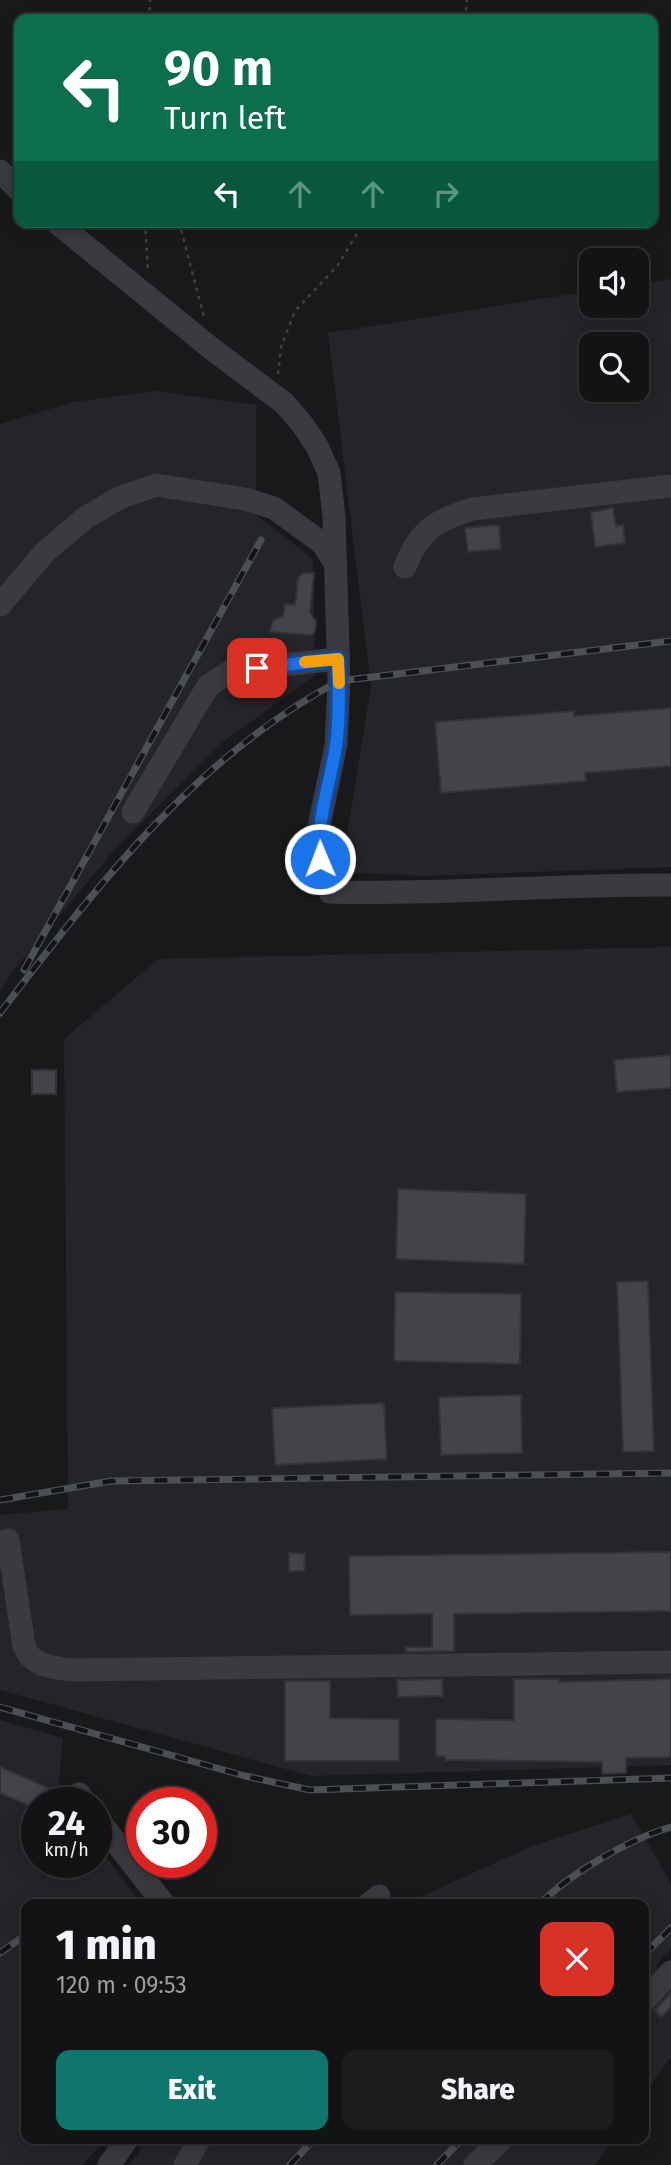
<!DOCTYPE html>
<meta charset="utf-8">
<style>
body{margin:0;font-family:"Fira Sans",sans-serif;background:#1b1c1d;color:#f1f3f6;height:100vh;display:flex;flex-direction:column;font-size:26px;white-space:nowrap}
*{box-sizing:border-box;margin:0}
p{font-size:23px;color:#9c9ea0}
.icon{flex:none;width:38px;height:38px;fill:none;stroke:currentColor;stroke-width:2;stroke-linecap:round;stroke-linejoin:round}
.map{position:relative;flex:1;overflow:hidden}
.side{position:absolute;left:21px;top:1899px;width:628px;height:245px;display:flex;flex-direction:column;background:#121314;border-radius:14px;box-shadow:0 4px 18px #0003,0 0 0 2px #313234}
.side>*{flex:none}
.guide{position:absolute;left:14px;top:14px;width:644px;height:214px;border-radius:14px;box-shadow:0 4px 18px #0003,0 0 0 2px #313234;background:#0b6e4f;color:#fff;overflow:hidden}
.controls{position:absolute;left:579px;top:248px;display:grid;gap:14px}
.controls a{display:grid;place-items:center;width:70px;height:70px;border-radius:14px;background:#121314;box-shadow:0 4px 18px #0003,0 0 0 2px #313234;font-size:35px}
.speed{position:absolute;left:21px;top:1787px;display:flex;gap:14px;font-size:35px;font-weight:700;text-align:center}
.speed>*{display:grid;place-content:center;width:91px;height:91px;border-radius:50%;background:#121314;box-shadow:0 4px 18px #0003,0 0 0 2px #313234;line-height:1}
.speed small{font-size:18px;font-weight:400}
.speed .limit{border:10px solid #d22;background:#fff;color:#111}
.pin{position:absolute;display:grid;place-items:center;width:60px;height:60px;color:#fff;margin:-30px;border-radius:14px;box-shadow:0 4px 10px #0006}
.me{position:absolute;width:77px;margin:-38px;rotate:359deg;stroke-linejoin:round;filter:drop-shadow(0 0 5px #0008)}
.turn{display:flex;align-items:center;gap:24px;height:147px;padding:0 35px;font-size:32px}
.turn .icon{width:91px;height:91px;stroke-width:2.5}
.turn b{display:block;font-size:49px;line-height:60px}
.lanes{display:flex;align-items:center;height:66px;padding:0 35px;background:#0003;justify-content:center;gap:35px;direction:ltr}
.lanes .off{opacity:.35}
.round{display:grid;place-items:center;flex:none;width:74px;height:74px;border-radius:14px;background:#1b1c1d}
.overview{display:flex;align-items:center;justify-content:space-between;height:119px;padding:0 35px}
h1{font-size:42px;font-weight:800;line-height:52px}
.button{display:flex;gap:14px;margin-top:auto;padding:14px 35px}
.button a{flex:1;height:80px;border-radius:14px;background:#0f766e;color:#fff;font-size:28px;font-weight:800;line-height:80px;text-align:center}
.button a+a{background:#1b1c1d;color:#f1f3f6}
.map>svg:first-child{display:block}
.built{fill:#242528;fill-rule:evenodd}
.building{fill:#424448;stroke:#323337;stroke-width:2}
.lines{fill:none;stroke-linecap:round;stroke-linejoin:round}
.path{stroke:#3f4247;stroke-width:2.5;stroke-dasharray:3.5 5;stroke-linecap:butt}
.minor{stroke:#393b40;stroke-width:23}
.rail-casing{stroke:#4c4f55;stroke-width:7}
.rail{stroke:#131416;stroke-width:4.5;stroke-dasharray:13;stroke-linecap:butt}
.route-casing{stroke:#114b97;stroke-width:18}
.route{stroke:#1a73e8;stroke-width:12}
.slow{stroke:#f59e0b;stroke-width:12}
</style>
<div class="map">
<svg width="671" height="2165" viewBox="0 0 671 2165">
<rect width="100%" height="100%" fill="#18191b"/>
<!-- built -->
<g class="built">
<path d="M671,279v588l-245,9 -85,-4 30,-186 -43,-353 263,-42 1,15h45v-22zM592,345h45v45h-45z"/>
<polygon points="157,391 256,405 256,515 313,559 315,675 223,742 116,848 11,973 0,992 0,424 73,402"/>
<polygon points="671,947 671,1765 311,1776 0,1690 0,1515 68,1509 64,1039 158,959"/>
<polygon points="0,1720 63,1738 57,1802 37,1802 37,1862 96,1862 96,1844 141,1904 26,1904 26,2138 105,2139 83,2165 0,2165"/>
<polygon points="631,1814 671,1883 671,1948 656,1965 671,1985 671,2057 644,2093 644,1904 405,1904 532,1846"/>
<polygon points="148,2139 613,2139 595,2165 129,2165"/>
</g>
<!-- building -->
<g class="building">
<polygon points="613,508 616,526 623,525 625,543 595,547 591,512"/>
<polygon points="499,525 501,549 468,552 465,528"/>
<polygon points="303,573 314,573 310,613 316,621 315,631 312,635 270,632 273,620 283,616 285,604 295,605 298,578"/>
<polygon points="671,708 671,766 585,773 586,781 441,793 435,722 574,711 574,716"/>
<polygon points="671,1055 671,1088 617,1092 614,1060"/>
<rect x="32" y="1070" width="24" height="24"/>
<polygon points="398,1189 526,1194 524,1264 396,1259"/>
<polygon points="648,1281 654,1451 623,1452 617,1282"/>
<polygon points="395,1292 521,1294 520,1364 394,1361"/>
<polygon points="521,1395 522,1453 441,1455 439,1397"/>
<polygon points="384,1403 387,1459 275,1465 272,1408"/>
<polygon points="671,1552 671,1611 454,1614 454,1651 406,1652 406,1647 432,1647 432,1614 350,1615 349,1556"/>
<polygon points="289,1553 305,1554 304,1571 289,1571"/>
<polygon points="442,1679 443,1696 398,1697 397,1680"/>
<polygon points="514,1679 559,1679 559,1682 671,1679 671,1757 626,1758 626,1773 602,1774 602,1762 445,1760 445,1756 436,1756 436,1719 514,1720"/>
<polygon points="285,1681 330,1681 330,1718 399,1719 399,1761 285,1761"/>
<polygon points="0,1767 60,1793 56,1802 37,1802 37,1809 0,1793"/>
<polygon points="671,1993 671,2007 661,2017 655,2010"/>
</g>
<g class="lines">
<!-- path -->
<g class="path">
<polyline points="149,19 150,0"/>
<polyline points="465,19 467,0"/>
<polyline points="145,222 148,271"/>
<polyline points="179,222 204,317"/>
<polyline points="278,374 281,347 295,311 338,265 364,222"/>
</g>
<!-- minor -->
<g class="minor">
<polyline points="0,171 19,190"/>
<path d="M56,222l156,127 72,54 18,21 15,22 12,27 5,44 5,164 -3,64 -17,81 -1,19 1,14 11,33c114,3 227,-8 341,-7"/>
<path d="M405,567c14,-37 31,-47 68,-58l198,-23"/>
<polyline points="0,605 45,552 85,518 119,498 156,485 245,499 274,508 322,543 336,564"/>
<polyline points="133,812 208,686 231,671 338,659"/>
<path d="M8,1540l16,106c8,21 28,21 48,24l599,-8"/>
<polyline points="79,1794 85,1802"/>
<polyline points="96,1817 164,1904"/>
<polyline points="369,1904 379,1896"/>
<polyline points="644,2001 671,1972"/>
<polyline points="109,2165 128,2138"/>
<polyline points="185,2165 200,2138"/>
<polyline points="475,2165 503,2138"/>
</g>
<!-- rail casing -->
<g class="rail-casing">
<g id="rail">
<polyline points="24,970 261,540"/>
<path d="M0,1013c98,-128 194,-255 339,-332l332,-40"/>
<polyline points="0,1500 111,1481 671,1473"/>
<polyline points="0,1707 245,1776 310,1790 671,1778"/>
<path d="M540,1904c29,-30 91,-66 131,-77"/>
<polyline points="0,1953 21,1938"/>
<polyline points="644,1955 671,1928"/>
<polyline points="290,2165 315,2138"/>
<polyline points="437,2165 463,2138"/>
</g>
</g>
<!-- rail -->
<use href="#rail" class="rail"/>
</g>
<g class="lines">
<!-- route casing -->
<g class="route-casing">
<path id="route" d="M257,668l81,-9c1,28 2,59 -2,87 -6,39 -20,74 -16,113"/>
</g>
<!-- route -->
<use href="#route" class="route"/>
<!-- slow -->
<polyline class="slow" points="305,662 338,659 339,683"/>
</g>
</svg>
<div class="controls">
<a><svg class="icon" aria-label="sound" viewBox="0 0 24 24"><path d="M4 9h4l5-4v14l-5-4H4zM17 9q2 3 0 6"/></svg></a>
<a><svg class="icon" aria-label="search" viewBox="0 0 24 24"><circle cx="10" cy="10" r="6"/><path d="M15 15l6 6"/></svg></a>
</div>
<div class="speed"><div>24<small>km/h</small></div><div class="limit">30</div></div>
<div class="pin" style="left:257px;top:668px;background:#d93025"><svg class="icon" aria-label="arrive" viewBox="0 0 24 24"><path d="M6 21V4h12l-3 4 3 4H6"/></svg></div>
<svg class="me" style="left:320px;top:859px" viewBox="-20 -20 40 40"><circle r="17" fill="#1a73e8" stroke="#fff" stroke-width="3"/><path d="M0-11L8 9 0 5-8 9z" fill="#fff"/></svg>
<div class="guide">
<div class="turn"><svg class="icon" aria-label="left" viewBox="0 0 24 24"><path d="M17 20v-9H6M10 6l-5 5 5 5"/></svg><div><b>90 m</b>Turn left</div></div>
<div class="lanes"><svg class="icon" aria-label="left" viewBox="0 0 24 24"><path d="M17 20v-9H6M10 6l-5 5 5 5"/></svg><svg class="icon off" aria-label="ahead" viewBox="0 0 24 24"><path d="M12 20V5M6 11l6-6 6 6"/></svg><svg class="icon off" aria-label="ahead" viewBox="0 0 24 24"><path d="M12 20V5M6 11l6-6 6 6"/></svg><svg class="icon off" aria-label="right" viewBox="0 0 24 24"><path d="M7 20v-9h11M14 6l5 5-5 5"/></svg></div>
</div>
<section class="side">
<div class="overview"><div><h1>1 min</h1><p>120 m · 09:53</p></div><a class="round" style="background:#d93025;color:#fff"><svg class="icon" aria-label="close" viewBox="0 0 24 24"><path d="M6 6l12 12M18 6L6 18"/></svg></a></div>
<div class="button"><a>Exit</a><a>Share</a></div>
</section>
</div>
